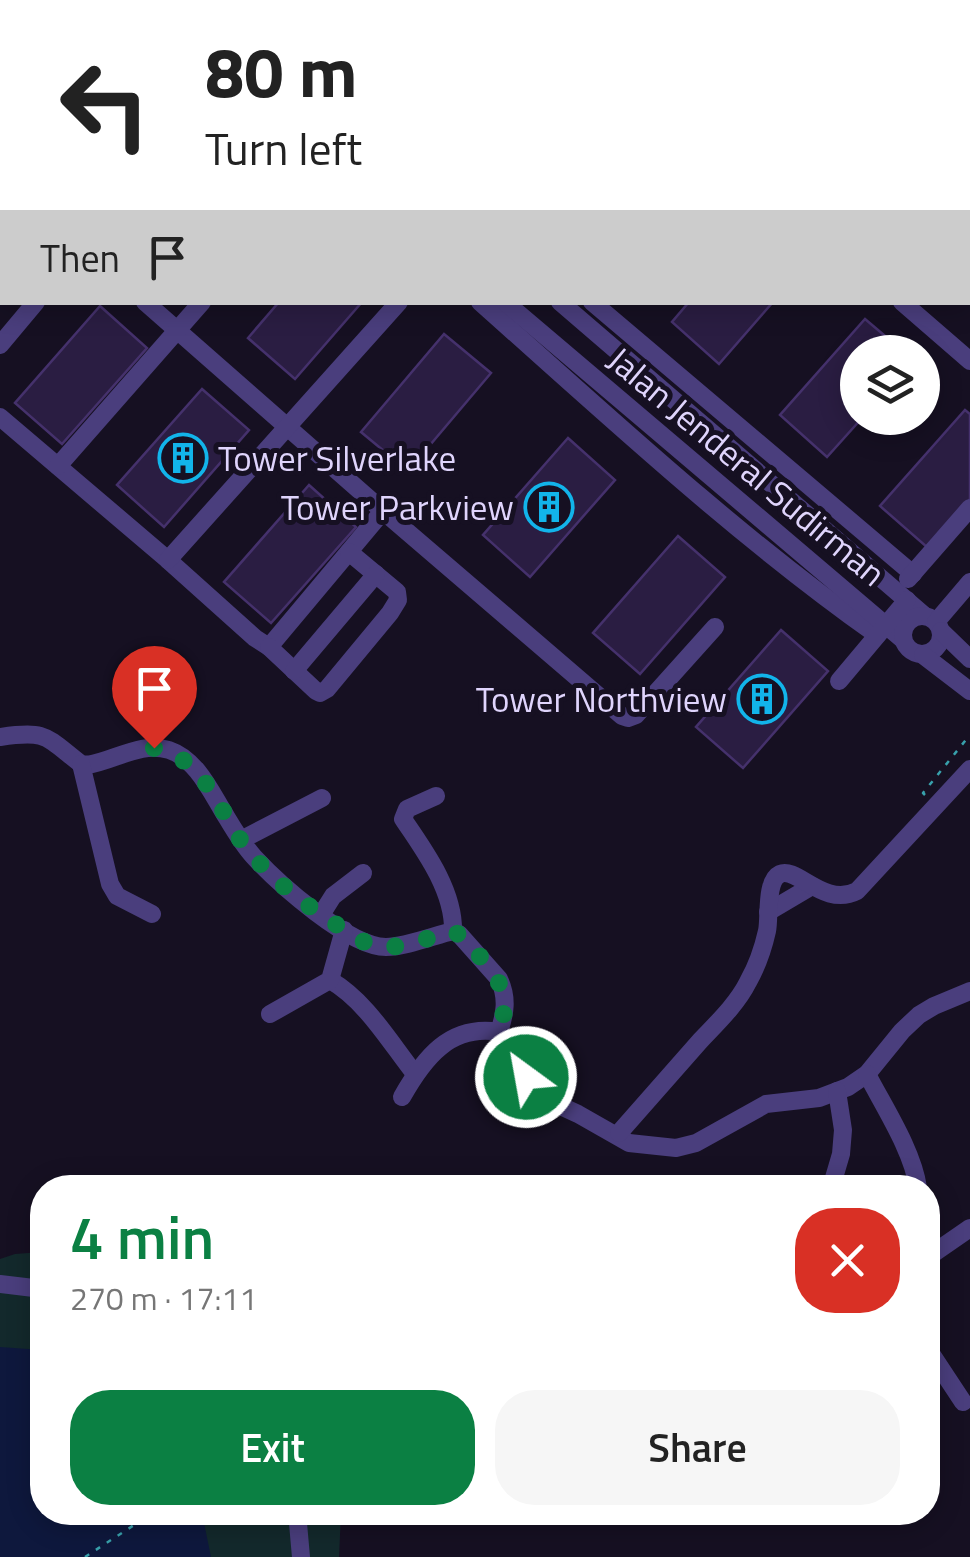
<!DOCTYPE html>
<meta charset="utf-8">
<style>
body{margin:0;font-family:"Titillium Web",sans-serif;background:#f6f6f6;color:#222;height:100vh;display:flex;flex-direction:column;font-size:38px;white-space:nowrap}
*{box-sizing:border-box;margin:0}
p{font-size:32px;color:#767676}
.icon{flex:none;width:55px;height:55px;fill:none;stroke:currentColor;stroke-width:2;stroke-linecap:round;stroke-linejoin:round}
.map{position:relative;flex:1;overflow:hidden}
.sheet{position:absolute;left:30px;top:1175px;width:910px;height:350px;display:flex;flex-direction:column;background:#fff;border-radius:40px;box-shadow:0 5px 25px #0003}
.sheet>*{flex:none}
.top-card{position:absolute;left:0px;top:0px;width:970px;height:305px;box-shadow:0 5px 25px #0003;background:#fff;color:#222;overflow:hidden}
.tools{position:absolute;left:840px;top:335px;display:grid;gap:20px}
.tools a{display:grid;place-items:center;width:100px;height:100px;border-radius:50%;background:#fff;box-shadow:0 5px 25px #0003;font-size:50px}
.pin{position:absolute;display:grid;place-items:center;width:85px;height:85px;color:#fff;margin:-102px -42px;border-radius:50% 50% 50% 0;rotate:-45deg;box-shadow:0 0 10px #0007}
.pin .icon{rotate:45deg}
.me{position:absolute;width:110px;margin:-55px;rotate:328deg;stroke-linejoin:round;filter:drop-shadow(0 0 8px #0008)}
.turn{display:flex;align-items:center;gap:35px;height:210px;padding:0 40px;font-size:45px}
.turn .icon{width:130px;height:130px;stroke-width:2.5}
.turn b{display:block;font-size:70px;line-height:85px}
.then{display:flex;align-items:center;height:95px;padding:0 40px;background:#0003;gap:20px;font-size:38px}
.round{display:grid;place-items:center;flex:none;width:105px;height:105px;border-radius:40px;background:#f6f6f6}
.summary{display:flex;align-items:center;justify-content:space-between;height:170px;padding:0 40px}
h1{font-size:60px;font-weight:600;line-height:75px;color:#0b8043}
.primary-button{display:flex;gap:20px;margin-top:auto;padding:20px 40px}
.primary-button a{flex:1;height:115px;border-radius:40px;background:#0b8043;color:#fff;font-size:40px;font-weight:600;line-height:115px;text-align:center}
.primary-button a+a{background:#f6f6f6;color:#222}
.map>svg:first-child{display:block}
.green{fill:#13292c}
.water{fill:#0e183d}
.building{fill:#2a1d42;stroke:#45316c;stroke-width:2.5}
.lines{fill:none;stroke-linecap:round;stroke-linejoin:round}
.path{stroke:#38a1ac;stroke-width:2.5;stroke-dasharray:5 8;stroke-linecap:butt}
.minor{stroke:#4a3e7d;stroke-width:18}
.major{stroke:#d364f3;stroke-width:22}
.route{stroke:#0b8043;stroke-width:18;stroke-dasharray:0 32.4}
.labels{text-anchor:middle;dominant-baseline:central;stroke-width:10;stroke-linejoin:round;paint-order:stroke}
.poi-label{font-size:35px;fill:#dfd4fc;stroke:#161022;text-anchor:end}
.street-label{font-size:35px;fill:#dfd4fc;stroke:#161022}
</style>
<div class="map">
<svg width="970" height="1557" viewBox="0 0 970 1557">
<rect width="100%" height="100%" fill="#161022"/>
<!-- green -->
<polygon class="green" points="42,1252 42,1512 341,1513 339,1557 0,1557 0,1259 15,1254"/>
<!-- water -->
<polygon class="water" points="0,1347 42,1350 42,1512 202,1513 211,1557 0,1557"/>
<!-- building -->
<g class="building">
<polygon points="279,302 362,302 295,379 248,338"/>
<polygon points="689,302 773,302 719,364 672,322"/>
<polygon points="100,306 147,348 62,444 15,403"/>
<polygon points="865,319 904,352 858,352 858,418 862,418 827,457 780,415"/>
<polygon points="444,334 491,373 408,471 361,432"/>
<polygon points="202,389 249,430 164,527 117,485"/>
<polygon points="965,410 970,414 970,499 928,548 880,506"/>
<polygon points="568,438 615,480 530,577 483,535"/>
<polygon points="309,485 356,527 271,623 224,582"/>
<polygon points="678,536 725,577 640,674 593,633"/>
<polygon points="781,630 828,671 743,768 696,727"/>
</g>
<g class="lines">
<!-- path -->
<g class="path">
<polyline points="925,795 923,793 969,736"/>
<polyline points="85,1557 154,1512"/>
</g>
<!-- minor -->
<g class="minor">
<polyline points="0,211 2,210"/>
<polyline points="145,302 383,511"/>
<path d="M480,302c129,115 256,233 397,333"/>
<polyline points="505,302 902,639"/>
<polyline points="560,302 925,616"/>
<polyline points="592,302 913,574"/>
<polyline points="902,302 970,361"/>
<polyline points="0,345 36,302"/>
<polyline points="0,417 168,560 255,638 269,647 383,511 622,716 628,718 636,715 715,627"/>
<polyline points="58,466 202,302"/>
<polyline points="168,560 399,302"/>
<polyline points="908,579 970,508"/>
<circle cx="922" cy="635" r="19"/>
<polyline points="936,622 970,582"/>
<polyline points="941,631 970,659"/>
<polyline points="269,647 316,691 320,693 327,689 390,613 398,600 397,592 349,552"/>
<polyline points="923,655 970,691"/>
<polyline points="294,671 376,574"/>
<polyline points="839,681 907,600"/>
<path d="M0,737c47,-7 45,-1 81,27l6,1c28,-4 53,-24 82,-15 27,9 41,40 55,63 9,15 18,31 30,44 24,26 95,90 132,90 19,0 47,-11 67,-16l6,3 40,45c9,19 6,35 0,53l20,37 33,33 26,12 51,29 47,5 20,-5 70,-39 53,-6 29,-11 19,-13 35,-43 17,-16 15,-9 36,-15"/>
<polyline points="81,764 110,884 117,896 152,914"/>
<path d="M436,796l-29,13 -4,10c22,32 51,72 50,112"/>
<polyline points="241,840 322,798"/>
<polyline points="768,912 812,886"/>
<polyline points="321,915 333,896 363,873"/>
<path d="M330,980c36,21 59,61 85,94"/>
<polyline points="270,1014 330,980 344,930"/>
<path d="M867,1074c17,33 46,77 51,114"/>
<path d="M402,1097c22,-39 48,-73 97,-65"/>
<path d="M619,1133c27,-31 54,-61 81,-92 17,-18 37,-37 48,-59 9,-16 15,-33 19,-51 3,-13 -2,-50 13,-57 17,-8 44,34 77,17l113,-122"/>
<polyline points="831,1188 841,1154 843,1130 837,1091"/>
<polyline points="928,1257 970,1228"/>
<polyline points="0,1284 42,1289"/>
<polyline points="928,1349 963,1402"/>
<polyline points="297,1512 301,1557"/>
</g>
<!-- major -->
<g class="major">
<polyline points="717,0 717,2"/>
<polyline points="741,0 741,2"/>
<polyline points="901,0 919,2"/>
<polyline points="242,2 246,0"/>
<polyline points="762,2 765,0"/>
<polyline points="968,7 970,7"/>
<polyline points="0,155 2,154"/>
<polyline points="0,177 2,175"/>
<polyline points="968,259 970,261"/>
<polyline points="968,285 970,287"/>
</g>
</g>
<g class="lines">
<!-- route -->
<path class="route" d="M154,748c57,11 65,72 100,109 24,27 53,49 83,68 14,10 31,22 49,22 19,0 48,-11 67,-16 13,7 20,17 29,28 22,27 28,39 17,73l20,37 7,8"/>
</g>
<!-- icons -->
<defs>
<g id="building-ring" transform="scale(2.5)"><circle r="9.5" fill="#161022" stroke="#12b4ea" stroke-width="1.5"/><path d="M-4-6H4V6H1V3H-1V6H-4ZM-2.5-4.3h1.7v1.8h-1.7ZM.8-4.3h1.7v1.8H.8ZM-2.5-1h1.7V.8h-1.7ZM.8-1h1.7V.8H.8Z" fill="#12b4ea"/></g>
</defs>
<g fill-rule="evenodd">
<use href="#building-ring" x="183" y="458"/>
<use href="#building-ring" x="549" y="507"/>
<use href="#building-ring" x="762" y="699"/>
</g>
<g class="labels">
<!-- poi labels -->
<g class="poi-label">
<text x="218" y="458" text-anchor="start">Tower Silverlake</text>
<text x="514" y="507">Tower Parkview</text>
<text x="727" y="699">Tower Northview</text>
</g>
<!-- street labels -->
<g class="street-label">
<text transform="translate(747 466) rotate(40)">Jalan Jenderal Sudirman</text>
</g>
</g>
</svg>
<div class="tools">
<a><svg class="icon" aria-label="layers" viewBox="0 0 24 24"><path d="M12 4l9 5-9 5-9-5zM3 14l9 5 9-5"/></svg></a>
</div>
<div class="pin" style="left:154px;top:748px;background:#d93025"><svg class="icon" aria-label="arrive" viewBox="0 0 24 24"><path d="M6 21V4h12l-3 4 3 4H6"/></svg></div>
<svg class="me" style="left:526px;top:1077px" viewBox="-20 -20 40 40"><circle r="17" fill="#0b8043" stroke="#fff" stroke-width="3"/><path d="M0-11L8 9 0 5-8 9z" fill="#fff"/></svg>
<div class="top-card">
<div class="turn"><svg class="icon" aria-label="left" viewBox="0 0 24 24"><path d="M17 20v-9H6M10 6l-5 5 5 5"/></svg><div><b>80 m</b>Turn left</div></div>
<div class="then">Then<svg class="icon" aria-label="arrive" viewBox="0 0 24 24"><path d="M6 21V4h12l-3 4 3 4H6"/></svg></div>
</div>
<section class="sheet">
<div class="summary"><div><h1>4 min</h1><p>270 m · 17:11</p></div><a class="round" style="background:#d93025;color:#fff"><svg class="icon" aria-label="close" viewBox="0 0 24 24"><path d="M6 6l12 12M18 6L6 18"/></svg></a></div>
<div class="primary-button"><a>Exit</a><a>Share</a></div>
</section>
</div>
